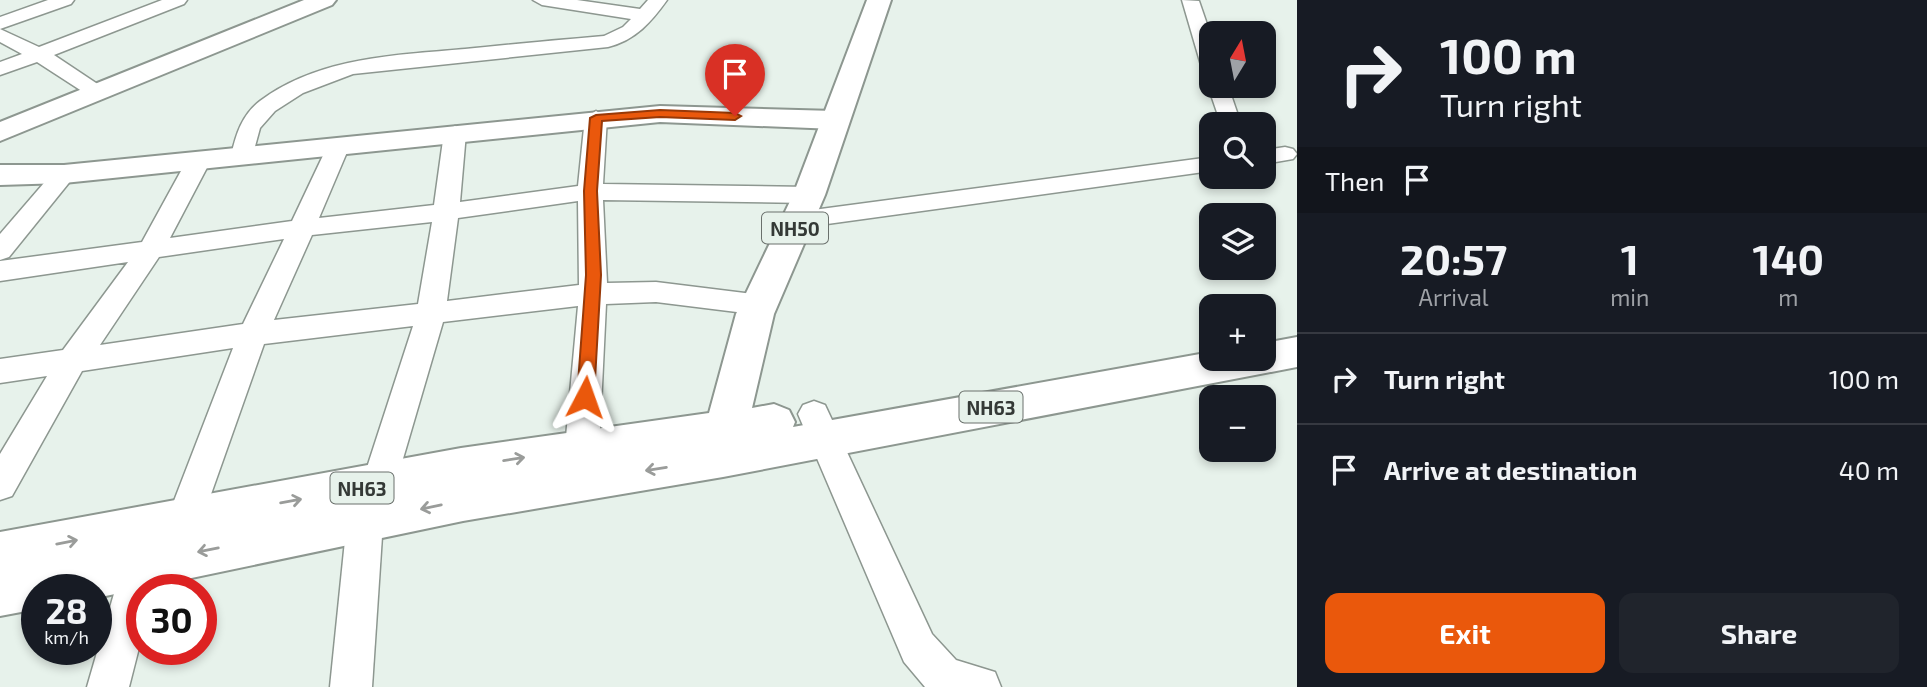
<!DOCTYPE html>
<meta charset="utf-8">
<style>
body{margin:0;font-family:"Exo 2",sans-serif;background:#20242c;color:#f1f3f6;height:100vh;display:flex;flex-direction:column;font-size:26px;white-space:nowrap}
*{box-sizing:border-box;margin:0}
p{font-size:23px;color:#9ea1a6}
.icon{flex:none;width:38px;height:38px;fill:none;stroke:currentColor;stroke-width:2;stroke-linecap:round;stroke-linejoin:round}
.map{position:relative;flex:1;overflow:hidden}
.side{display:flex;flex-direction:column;background:#171b24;width:630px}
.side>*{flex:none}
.guide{background:#171b24;color:#f1f3f6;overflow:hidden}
.needle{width:46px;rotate:10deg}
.tools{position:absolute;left:1199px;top:21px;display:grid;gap:14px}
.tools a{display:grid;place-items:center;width:77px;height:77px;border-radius:14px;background:#171b24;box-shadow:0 4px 10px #0003;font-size:35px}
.speed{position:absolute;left:21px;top:574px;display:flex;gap:14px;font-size:35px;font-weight:700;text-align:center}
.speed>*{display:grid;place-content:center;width:91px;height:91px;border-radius:50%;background:#171b24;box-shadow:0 4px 10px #0003;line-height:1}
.speed small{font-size:18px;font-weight:400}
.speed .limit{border:10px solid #d22;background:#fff;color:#111}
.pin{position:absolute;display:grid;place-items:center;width:60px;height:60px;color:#fff;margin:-72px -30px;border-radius:50% 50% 50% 0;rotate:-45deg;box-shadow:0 0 7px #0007}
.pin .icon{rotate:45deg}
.me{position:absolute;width:77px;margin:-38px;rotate:4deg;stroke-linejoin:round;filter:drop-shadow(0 0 5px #0008)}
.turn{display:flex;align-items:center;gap:24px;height:147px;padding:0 28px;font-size:32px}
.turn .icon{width:91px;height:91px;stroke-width:2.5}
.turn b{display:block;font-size:49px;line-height:60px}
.then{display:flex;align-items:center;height:66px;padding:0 28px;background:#0003;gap:14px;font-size:26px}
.eta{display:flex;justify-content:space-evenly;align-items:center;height:119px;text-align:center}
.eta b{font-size:42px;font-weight:700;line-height:49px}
.primary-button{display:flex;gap:14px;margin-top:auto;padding:14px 28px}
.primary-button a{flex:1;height:80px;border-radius:14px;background:#ea580c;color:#fff;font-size:28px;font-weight:700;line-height:80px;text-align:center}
.primary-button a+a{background:#20242c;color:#f1f3f6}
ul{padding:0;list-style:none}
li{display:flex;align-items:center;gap:21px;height:91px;padding:0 28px;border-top:2px solid #363941}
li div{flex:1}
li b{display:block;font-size:26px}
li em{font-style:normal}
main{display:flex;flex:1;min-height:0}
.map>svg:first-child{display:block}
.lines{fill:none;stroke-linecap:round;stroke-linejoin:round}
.street-casing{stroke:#8d9790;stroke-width:3}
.secondary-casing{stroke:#8d9790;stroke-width:4}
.highway-casing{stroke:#8d9790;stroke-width:4}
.street{fill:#fff;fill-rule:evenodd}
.secondary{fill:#fff;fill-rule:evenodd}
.highway{fill:#fff;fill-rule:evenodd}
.oneway{stroke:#9a9c9a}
.route{fill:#ea580c;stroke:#983908;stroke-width:2}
.labels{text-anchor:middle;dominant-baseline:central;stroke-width:7;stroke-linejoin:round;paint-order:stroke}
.shield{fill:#e7f2eb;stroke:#6a706c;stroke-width:2}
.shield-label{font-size:19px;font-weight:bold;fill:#343936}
</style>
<main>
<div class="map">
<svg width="1297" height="687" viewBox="0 0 1297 687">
<rect width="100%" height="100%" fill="#e7f2eb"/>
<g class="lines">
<!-- street casing -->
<g class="street-casing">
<g id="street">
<polygon points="48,0 74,0 71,4 0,29 0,17"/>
<polygon points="162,0 187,0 184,4 54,55 105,89 109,93 105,97 91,97 37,62 0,75 0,62 22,54 0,42 0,29 39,47"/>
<path d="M533,0h44l63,9 8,-9h19c-15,21 -31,40 -59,47l-255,27 -50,19 -28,18 -15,17 -9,33h-16l-4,-5c5,-22 11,-41 29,-55 58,-44 137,-46 205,-52 47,-5 93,-9 139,-13l19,-9 8,-8 -89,-14z"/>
<polygon points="1182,0 1199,1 1211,36 1211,71 1201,65"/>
<polygon points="1211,82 1211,86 1228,86 1241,124 1221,124 1208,86"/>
<path d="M596,111l11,7 -4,66 206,3 9,2 3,6 -3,6 -9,2 -206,-3 4,83 49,-1 105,13 10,3 4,7 -4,7 -10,3 -105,-13 -50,2 -7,144 -5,10 -12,4 -12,-4 -5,-10 13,-142 -135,16 -48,164 -5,11 -12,5 -12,-5 -5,-11 52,-160 -149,18 -66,187 -13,5 -13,-5 -5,-12 66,-171 -151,23 -70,125 -12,4v-46l47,-78 -47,7v-24l63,-9 65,-88 -128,19v-20l142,-19 45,-82 4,-5h16l4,5 -41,78 122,-17 36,-76 11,-7 11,7 -31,73 115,-13 10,-72 11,-7 11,7 -6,69 118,-16 7,-68zM578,201l1,84 -132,16 11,-83zM432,222l-14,82 -144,16 38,-85zM284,239l-41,85 -143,21 59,-88z"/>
<polygon points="1285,147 1293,149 1297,154 1293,159 1264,164 1264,150"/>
<polygon points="1211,157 1211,171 798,228 789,226 785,220 789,214 798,212"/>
<polygon points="64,167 72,169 76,174 72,179 9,257 0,260 0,234 56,169"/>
<polygon points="814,401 825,405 932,634 956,660 995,672 1001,687 925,687 904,662 798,414 803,405"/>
<polygon points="365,504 378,509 383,521 372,687 330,687 347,521 352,509"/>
<polygon points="141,548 154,553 160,566 154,590 142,590 142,636 129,687 87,687 122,566 128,553"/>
</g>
</g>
<!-- secondary casing -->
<g class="secondary-casing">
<g id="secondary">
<polygon points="304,0 336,0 332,5 0,141 0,122"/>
<polygon points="660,106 835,111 845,114 849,120 845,126 835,129 660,122 64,183 0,185 0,165 64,165"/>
</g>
</g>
<!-- highway casing -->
<g class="highway-casing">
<polygon id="highway" points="867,0 891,0 825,195 774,314 752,408 774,404 789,410 795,422 793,427 1211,352 1211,359 1264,359 1264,343 1297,337 1297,367 723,477 463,521 96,598 96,590 37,590 37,609 0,616 0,532 461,448 709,413 736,314 793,195"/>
</g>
<!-- street -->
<use href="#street" class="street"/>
<!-- secondary -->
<use href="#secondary" class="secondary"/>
<!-- highway -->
<use href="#highway" class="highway"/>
</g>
<!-- one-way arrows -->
<defs><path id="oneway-shaft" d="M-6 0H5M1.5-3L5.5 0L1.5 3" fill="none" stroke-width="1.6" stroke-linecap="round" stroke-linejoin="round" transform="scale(1.75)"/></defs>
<g class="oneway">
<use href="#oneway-shaft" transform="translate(514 459) rotate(-9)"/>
<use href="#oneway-shaft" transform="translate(656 469) rotate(171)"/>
<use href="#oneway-shaft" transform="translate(291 501) rotate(-10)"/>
<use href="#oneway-shaft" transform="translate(431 507) rotate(168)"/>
<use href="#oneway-shaft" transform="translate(67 542) rotate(-11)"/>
<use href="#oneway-shaft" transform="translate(208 550) rotate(169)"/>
</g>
<!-- route -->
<polygon class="route" points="660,110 735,113 741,116 735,120 660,117 602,121 597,191 601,275 594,397 585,403 577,397 586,275 584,191 590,118 596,115"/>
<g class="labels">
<!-- shield labels -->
<g class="shield">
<rect x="762" y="212.5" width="66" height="31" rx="5"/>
<rect x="959.5" y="391.5" width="63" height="31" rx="5"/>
<rect x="330.5" y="472.5" width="63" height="31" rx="5"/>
</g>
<g class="shield-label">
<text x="795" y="228">NH50</text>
<text x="991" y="407">NH63</text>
<text x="362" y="488">NH63</text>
</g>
</g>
</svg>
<div class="tools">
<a><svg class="needle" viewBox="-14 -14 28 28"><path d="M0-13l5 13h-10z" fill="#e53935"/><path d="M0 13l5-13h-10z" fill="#9ea1a6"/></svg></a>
<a><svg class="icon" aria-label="search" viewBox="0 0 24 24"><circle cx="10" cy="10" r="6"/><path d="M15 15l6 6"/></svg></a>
<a><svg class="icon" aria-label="layers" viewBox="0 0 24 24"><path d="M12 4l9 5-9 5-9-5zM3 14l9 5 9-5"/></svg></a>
<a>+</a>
<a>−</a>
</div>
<div class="speed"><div>28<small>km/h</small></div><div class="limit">30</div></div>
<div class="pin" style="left:735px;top:116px;background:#d93025"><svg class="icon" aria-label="arrive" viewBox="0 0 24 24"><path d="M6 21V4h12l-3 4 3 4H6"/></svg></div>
<svg class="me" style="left:585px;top:397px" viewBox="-20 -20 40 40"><path d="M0-17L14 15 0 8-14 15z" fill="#ea580c" stroke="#fff" stroke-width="4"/></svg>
</div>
<section class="side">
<div class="guide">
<div class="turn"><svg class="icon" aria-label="right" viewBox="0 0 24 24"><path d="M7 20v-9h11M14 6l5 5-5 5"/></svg><div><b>100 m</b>Turn right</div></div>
<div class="then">Then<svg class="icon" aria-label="arrive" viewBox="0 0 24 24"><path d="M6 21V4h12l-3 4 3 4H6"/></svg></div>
</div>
<div class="eta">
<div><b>20:57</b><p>Arrival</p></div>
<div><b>1</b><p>min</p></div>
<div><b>140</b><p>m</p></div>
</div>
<ul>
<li><svg class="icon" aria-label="right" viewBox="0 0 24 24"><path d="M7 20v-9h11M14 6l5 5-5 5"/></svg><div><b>Turn right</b></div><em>100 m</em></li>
<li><svg class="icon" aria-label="arrive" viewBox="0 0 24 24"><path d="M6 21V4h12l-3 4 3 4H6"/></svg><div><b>Arrive at destination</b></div><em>40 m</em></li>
</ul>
<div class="primary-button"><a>Exit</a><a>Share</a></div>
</section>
</main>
